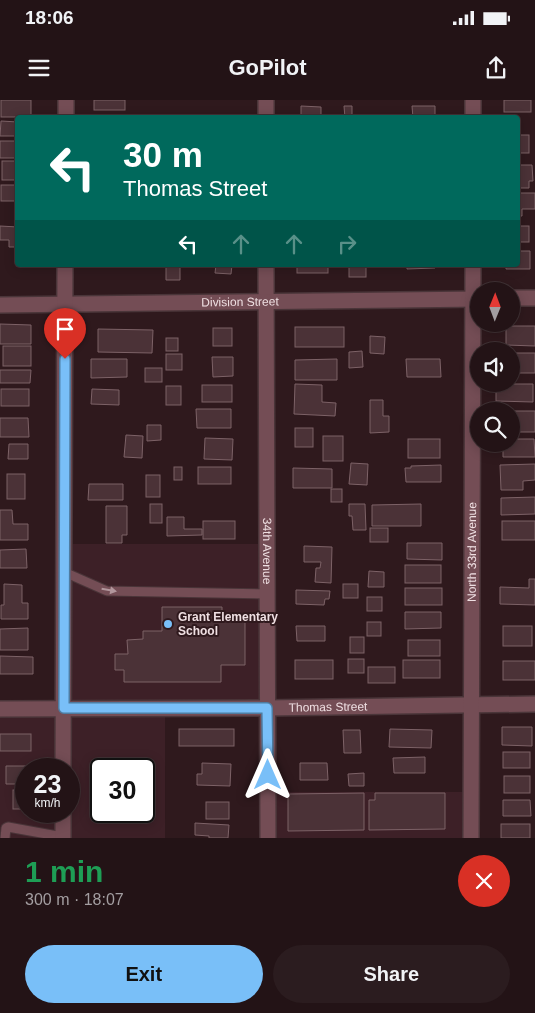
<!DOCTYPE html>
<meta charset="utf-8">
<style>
body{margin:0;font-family:Arial,sans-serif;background:#2b1c1f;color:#f1f3f6;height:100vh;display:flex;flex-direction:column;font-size:19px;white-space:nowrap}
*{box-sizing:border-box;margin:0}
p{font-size:16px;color:#a39ea1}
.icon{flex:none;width:28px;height:28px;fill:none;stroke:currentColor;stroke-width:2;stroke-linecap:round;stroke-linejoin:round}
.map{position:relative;height:738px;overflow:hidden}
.panel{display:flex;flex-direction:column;background:#231316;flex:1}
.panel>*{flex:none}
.top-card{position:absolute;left:15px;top:15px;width:505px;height:152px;border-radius:5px;box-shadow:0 2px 12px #0003,0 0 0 1px #403235;background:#00695c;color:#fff;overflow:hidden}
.needle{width:32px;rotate:1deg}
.buttons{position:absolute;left:470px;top:182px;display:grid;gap:10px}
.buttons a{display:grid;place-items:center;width:50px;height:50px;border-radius:50%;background:#231316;box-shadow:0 2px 12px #0003,0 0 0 1px #403235;font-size:25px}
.speed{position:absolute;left:15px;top:658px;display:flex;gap:10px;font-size:25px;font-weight:700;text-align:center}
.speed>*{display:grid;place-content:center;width:65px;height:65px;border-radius:50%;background:#231316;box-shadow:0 2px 12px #0003,0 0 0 1px #403235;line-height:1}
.speed small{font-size:12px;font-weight:400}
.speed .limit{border:2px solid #111;border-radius:8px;background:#fff;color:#111}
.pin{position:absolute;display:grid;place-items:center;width:42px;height:42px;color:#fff;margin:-51px -21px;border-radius:50% 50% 50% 0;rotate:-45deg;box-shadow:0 0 5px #0007}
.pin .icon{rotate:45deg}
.me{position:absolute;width:55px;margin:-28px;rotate:0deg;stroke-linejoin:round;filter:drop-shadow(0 0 4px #0008)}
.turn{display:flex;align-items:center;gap:18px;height:105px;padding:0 25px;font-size:22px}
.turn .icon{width:65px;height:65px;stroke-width:2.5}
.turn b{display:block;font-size:35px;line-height:42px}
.lanes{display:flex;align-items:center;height:48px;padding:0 25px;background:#0003;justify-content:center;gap:25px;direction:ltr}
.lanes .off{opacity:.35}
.round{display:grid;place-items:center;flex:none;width:52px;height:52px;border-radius:26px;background:#2b1c1f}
.summary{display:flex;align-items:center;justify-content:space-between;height:85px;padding:0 25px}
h1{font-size:30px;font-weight:600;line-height:38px;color:#1e9e55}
.primary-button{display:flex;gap:10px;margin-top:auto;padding:10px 25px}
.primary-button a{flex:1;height:58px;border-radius:30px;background:#79bff8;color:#111;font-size:20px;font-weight:600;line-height:58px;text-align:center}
.primary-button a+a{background:#2b1c1f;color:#f1f3f6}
.status{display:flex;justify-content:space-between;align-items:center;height:35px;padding:0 25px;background:#231316;direction:ltr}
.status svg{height:14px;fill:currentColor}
header{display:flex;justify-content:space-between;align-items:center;height:65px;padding:0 25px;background:#231316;font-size:22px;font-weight:600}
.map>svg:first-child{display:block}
.built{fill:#3d2027;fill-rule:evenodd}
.building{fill:#4b3237;stroke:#7d6267}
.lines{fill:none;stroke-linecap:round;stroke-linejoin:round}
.lane-casing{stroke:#4a3539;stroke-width:11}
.street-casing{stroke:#4a3539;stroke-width:18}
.lane{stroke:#744d55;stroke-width:9}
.street{stroke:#744d55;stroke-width:15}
.oneway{fill:#b2969c}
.route-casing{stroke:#4f7ca1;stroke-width:12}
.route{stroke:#79bff8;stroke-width:9}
.poi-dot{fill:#79bff8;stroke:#2f191d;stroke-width:2}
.labels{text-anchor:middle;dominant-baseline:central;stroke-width:4;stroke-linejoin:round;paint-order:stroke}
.street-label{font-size:12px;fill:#efdfe2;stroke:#2f191d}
.poi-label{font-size:12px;font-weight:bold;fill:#efdfe2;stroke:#2f191d;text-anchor:start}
</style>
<div class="status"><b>18:06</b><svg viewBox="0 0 49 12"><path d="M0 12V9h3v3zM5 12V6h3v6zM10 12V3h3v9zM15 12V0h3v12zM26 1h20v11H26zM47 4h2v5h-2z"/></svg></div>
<header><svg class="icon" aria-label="menu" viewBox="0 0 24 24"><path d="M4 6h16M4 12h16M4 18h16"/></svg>GoPilot<svg class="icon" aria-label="share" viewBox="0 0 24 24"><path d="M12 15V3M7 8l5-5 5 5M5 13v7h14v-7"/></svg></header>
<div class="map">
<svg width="535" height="738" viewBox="0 0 535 738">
<rect width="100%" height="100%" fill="#2f191d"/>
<!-- built -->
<g class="built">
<rect x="69" y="444" width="199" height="160"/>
<path d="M165,608v130h-165v-129zM26,669h43v42h-43zM101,669h43v42h-43z"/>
<rect x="268" y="692" width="203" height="46"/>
</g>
<!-- building -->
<g class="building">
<rect x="1" y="0" width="30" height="17"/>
<rect x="94" y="0" width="31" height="10"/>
<rect x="504" y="0" width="27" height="12"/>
<polygon points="301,6 321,7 321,18 301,18"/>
<polygon points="344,6 352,6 352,18 345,18"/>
<polygon points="412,6 435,6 435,18 413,18"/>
<polygon points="1,21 18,22 18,36 0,36"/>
<rect x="518" y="35" width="11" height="18"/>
<rect x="0" y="41" width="18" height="17"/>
<rect x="2" y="61" width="16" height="19"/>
<polygon points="518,65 532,65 533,81 529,81 529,88 518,88"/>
<rect x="1" y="85" width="17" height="16"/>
<polygon points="518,93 535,93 535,109 522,109 522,116 518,116"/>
<polygon points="0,126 18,127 17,147 9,147 9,140 0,140"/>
<rect x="518" y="126" width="11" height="16"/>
<polygon points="518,151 530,151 530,169 506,169 506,165 518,165"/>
<polygon points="166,165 180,166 180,180 166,180"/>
<polygon points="216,165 232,165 231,174 215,173"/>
<rect x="297" y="165" width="31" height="8"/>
<rect x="349" y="165" width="17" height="12"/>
<polygon points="407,165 435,165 435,168 407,169"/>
<polygon points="0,224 31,225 31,244 0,244"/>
<polygon points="506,226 535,226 535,246 506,245"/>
<rect x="295" y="227" width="49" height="20"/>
<rect x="213" y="228" width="19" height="18"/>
<polygon points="98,229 153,230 152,253 98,252"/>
<polygon points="370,236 385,237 384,254 370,253"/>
<rect x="166" y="238" width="12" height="13"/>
<rect x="3" y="246" width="28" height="20"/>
<polygon points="362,251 363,267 349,268 349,252"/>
<rect x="511" y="253" width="24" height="20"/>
<rect x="166" y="254" width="16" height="16"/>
<polygon points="212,257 233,257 233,276 213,277"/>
<polygon points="91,259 127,259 127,277 91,278"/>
<polygon points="337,259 337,280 295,280 295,260"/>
<polygon points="406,259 440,259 441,277 407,277"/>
<rect x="145" y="268" width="17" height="14"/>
<polygon points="0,270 31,270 30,283 0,283"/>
<polygon points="295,284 322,285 322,302 336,303 335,316 294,314"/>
<polygon points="496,284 533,284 533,302 496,301"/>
<rect x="202" y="285" width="30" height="17"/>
<rect x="166" y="286" width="15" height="19"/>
<rect x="1" y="289" width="28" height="17"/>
<polygon points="92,289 119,290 119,305 91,304"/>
<polygon points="370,300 383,300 383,316 389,316 389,332 370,333"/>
<polygon points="196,309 231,309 231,328 197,328"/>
<polygon points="503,311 535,311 535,332 511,332 511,311"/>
<polygon points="0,318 28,318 29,337 0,337"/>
<polygon points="147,325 161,325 161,340 147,341"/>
<rect x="295" y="328" width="18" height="19"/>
<polygon points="126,335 143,336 142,358 124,357"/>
<rect x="323" y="336" width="20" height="25"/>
<polygon points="205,338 233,339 232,360 204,359"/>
<rect x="408" y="339" width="32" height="19"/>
<polygon points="511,339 534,339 535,357 503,357 503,344 511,344"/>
<polygon points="9,344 28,344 28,359 8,359"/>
<polygon points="351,363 368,364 367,385 349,384"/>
<polygon points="535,364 535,380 523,381 523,390 501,390 500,365"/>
<polygon points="441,365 441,382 406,382 405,368 411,368 411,366"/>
<rect x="174" y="367" width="8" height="13"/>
<rect x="198" y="367" width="33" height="17"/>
<polygon points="293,368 332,369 332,388 293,388"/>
<rect x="7" y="374" width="18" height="25"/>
<rect x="146" y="375" width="14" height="22"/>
<polygon points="89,384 123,384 123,400 88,400"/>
<rect x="331" y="389" width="11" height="13"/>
<polygon points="535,397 535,414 501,415 501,398"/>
<rect x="150" y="404" width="12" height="19"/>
<polygon points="349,404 365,404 366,430 353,430 352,416 349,416"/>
<polygon points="421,404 421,426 372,426 372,405"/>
<polygon points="106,406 127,406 127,435 122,435 122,443 106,443"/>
<polygon points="0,410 12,410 13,424 28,424 28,440 0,440"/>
<polygon points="167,417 184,417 184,429 202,429 202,435 167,436"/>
<rect x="203" y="421" width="32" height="18"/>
<rect x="502" y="421" width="33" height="19"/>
<rect x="370" y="428" width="18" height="14"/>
<polygon points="407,443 442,443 442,460 407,459"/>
<polygon points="304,446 332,447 331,483 315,482 316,468 320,468 321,462 304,462"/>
<polygon points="26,449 27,468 0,468 0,450"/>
<rect x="405" y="465" width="36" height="18"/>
<polygon points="369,471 384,472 384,487 368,487"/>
<polygon points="529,479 535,479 535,505 500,504 500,487 529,488"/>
<polygon points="4,484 22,485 22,503 28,503 28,519 1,519 1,505 4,505"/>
<rect x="343" y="484" width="15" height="14"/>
<rect x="405" y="488" width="37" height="17"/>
<polygon points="296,490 330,491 329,499 325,499 324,505 296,504"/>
<rect x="367" y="497" width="15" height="14"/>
<polygon points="162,507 222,507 222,515 239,515 239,521 245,521 245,565 221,565 221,582 124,582 124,570 115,570 115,554 128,554 127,540 143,539 143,531 162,531"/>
<polygon points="405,512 441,512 441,528 405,529"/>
<rect x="367" y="522" width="14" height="14"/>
<polygon points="296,526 325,526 325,541 297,541"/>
<rect x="503" y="526" width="29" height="20"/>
<polygon points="28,528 28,550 0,550 0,529"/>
<rect x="350" y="537" width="14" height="16"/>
<rect x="408" y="540" width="32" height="16"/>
<polygon points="0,556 33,557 33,574 0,574"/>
<rect x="348" y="559" width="16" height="14"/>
<rect x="295" y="560" width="38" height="19"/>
<rect x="403" y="560" width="37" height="18"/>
<rect x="503" y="561" width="32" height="19"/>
<rect x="368" y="567" width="27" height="16"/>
<polygon points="502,627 532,627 532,646 502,645"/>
<rect x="179" y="629" width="55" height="17"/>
<polygon points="390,629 432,630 431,648 389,647"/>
<polygon points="343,630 360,630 361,653 344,653"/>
<rect x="0" y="634" width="31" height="17"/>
<rect x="503" y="652" width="27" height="16"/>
<polygon points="425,657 425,673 394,673 393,658"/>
<polygon points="202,663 231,664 230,686 197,685 197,674 202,674"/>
<polygon points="300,663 327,663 328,680 300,680"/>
<polygon points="6,666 32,666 32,669 26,669 26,684 6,684"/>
<polygon points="364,673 364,686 349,686 348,674"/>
<rect x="504" y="676" width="26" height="17"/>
<rect x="13" y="690" width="13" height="19"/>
<polygon points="364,693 364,730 288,731 288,694"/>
<polygon points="375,693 445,693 445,729 369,730 369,700 375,700"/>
<polygon points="503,700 530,700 531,716 503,716"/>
<rect x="206" y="702" width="23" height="17"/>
<polygon points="195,723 229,725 228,738 209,738 209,736 195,735"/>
<rect x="501" y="724" width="29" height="14"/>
</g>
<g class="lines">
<!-- lane casing -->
<g class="lane-casing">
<g id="lane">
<polyline points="64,472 107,491 268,494"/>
<polyline points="5,738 6,728 8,727 63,737"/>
</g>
</g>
<!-- street casing -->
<g class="street-casing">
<g id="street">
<polyline points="473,0 473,18"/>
<polyline points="66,18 66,0"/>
<polyline points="266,18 266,0"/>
<path id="s1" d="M266,165l2,573"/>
<polyline points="511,198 535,198"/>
<path id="s2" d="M0,205l479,-6"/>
<path id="s3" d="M0,609l267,-1 268,-4"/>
<polyline points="63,669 65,165"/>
<polyline points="63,738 63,711"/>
<path id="s4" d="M471,738l2,-573"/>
</g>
</g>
<!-- lane -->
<use href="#lane" class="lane"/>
<!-- street -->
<use href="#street" class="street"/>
</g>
<!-- one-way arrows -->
<defs><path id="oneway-solid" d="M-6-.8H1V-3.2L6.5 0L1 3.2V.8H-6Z" transform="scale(1.25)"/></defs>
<use class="oneway" href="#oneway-solid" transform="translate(109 490) rotate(10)"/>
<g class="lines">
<!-- route casing -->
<g class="route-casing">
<polyline id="route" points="65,259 64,608 267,608 268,675"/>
</g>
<!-- route -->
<use href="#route" class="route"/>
</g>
<!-- markers -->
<circle class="poi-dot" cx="168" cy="524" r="5"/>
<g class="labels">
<!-- street labels -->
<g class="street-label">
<text stroke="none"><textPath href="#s2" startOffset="240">Division Street</textPath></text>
<text stroke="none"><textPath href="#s1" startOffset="286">34th Avenue</textPath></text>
<text stroke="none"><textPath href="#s4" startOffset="286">North 33rd Avenue</textPath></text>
<text stroke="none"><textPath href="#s3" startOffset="328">Thomas Street</textPath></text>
</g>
<!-- poi labels -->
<g class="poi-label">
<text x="178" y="517">Grant Elementary<tspan x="178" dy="14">School</tspan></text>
</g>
</g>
</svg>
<div class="buttons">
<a><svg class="needle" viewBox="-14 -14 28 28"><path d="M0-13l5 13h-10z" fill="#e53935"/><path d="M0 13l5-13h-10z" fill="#a39ea1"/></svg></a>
<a><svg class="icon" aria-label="sound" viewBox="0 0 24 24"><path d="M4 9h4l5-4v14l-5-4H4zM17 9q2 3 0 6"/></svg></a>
<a><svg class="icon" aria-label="search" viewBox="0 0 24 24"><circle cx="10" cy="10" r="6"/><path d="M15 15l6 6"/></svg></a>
</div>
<div class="speed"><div>23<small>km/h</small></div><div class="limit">30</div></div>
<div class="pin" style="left:65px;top:259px;background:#d93025"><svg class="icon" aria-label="arrive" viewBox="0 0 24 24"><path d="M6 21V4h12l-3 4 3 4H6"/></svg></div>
<svg class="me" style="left:268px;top:675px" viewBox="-20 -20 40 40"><path d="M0-17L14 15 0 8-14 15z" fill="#79bff8" stroke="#fff" stroke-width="4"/></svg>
<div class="top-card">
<div class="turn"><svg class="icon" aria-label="left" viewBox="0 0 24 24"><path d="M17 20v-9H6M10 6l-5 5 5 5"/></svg><div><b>30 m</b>Thomas Street</div></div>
<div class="lanes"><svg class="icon" aria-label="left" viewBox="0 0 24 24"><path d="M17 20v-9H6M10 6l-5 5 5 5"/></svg><svg class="icon off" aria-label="ahead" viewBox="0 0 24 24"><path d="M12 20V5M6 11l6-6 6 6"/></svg><svg class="icon off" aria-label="ahead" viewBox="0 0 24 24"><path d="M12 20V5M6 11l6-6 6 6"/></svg><svg class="icon off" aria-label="right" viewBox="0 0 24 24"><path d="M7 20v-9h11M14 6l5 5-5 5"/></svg></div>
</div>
</div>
<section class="panel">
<div class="summary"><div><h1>1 min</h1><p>300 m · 18:07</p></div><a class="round" style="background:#d93025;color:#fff"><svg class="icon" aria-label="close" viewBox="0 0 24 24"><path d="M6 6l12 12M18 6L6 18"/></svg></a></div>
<div class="primary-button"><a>Exit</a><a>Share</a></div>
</section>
